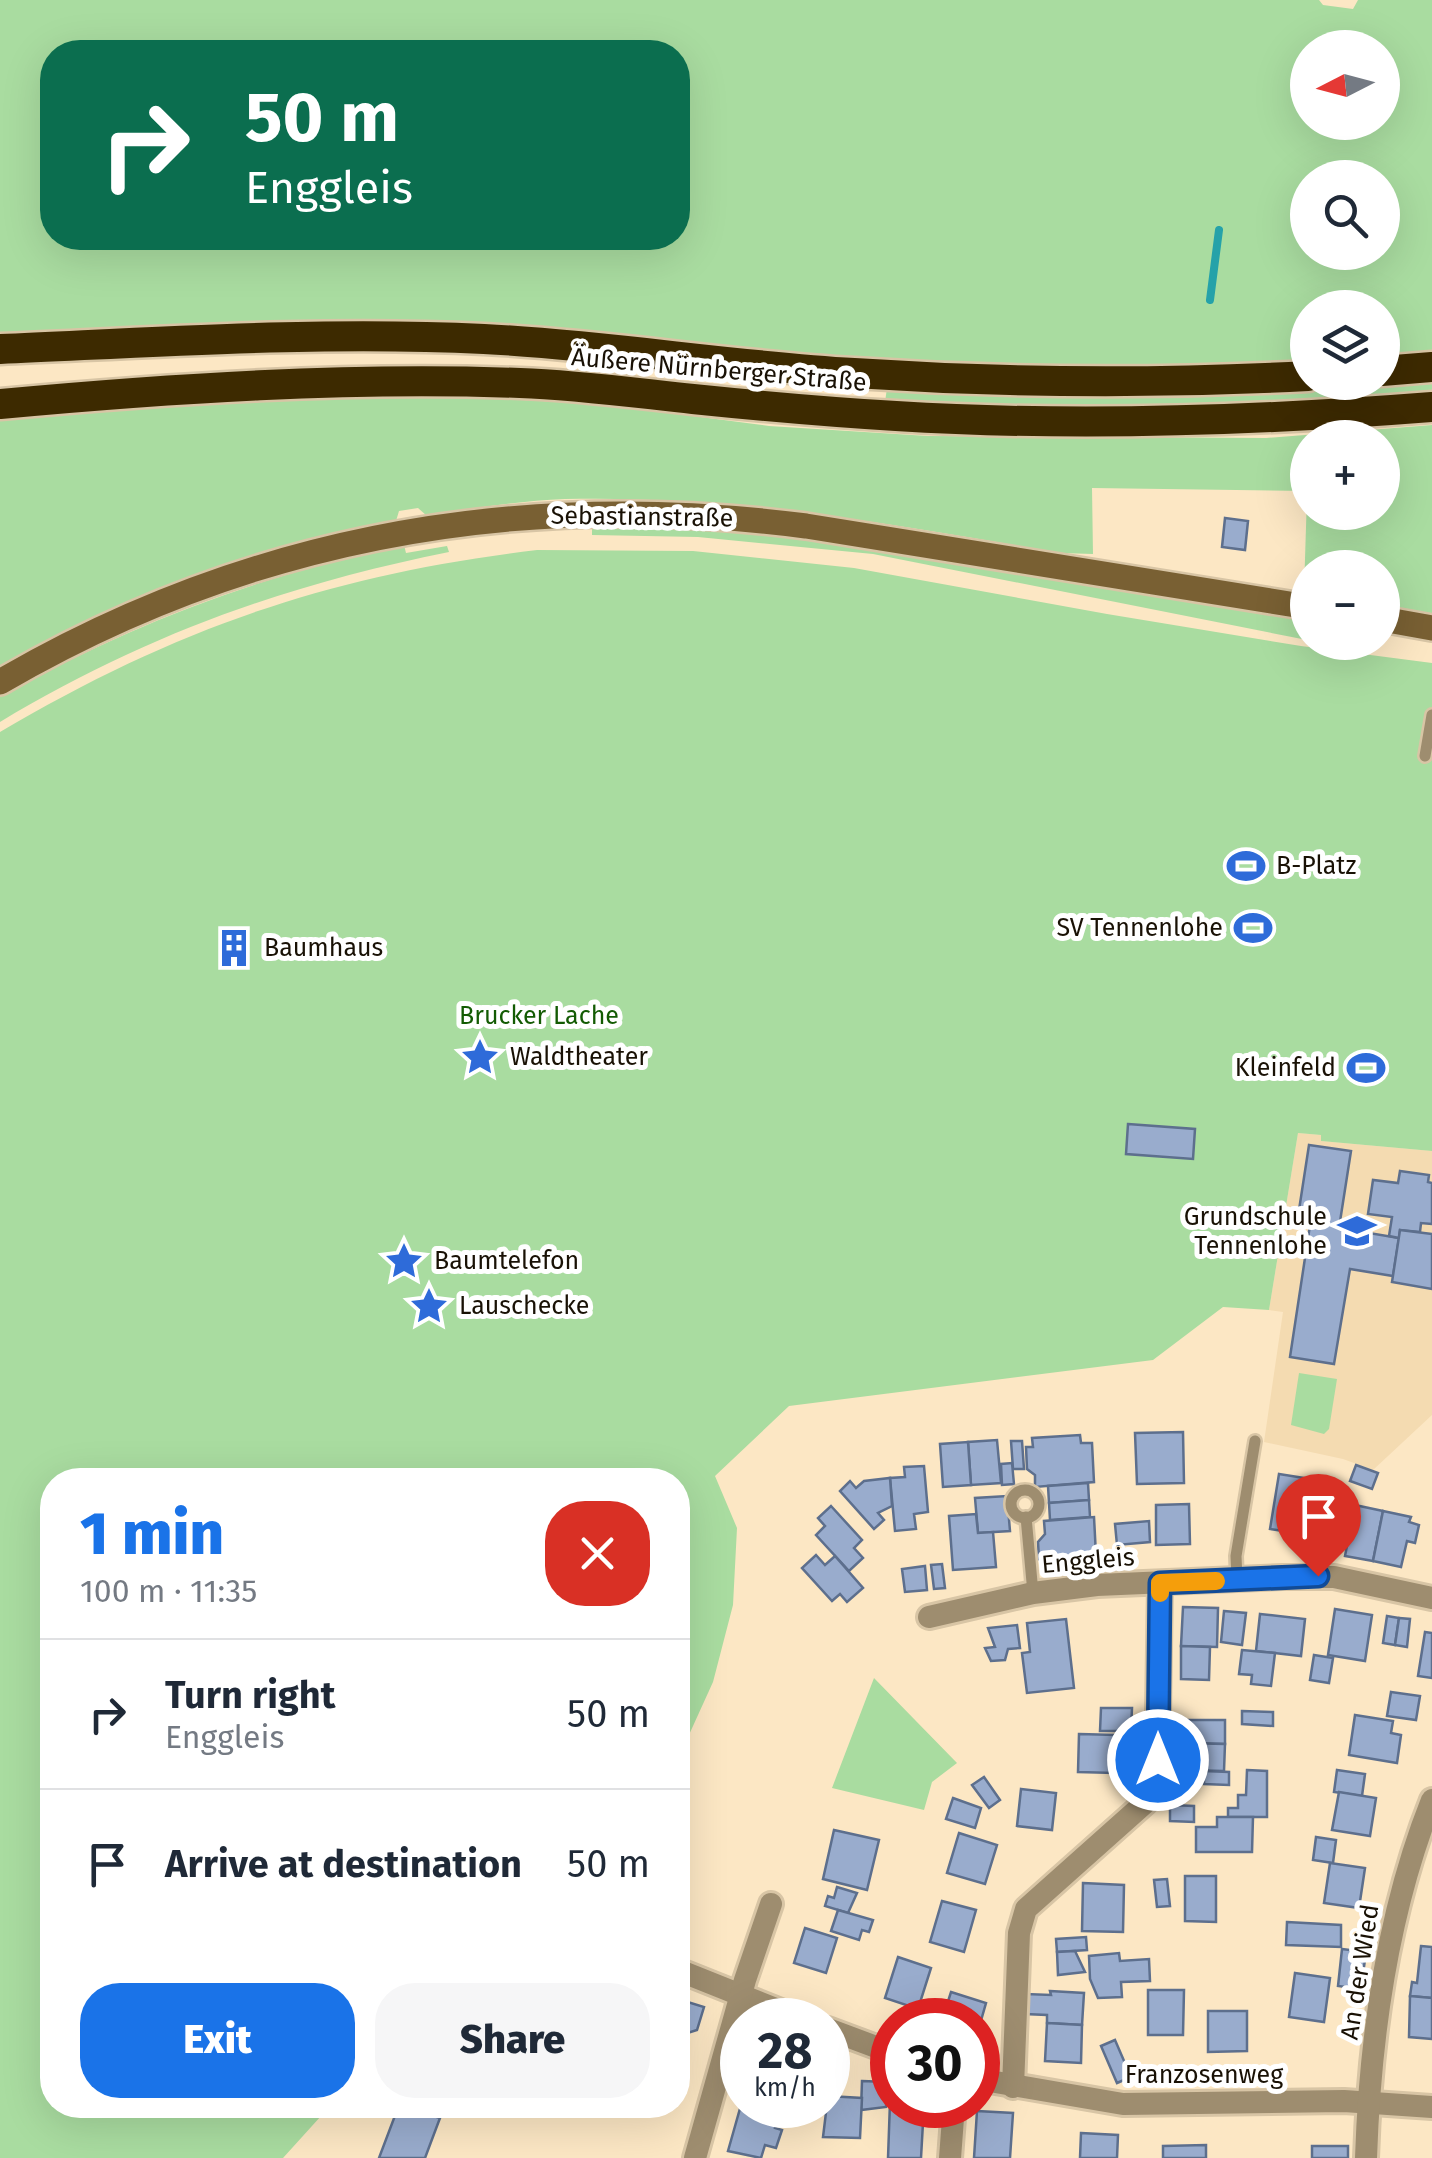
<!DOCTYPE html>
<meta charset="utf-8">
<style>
body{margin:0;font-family:"Fira Sans",sans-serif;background:#f6f6f7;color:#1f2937;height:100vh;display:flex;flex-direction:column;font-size:38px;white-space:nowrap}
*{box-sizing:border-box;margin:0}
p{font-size:32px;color:#747a83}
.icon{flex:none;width:55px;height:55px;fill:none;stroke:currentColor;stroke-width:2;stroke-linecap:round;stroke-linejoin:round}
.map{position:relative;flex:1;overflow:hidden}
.panel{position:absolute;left:40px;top:1468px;width:650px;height:650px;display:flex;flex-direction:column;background:#fff;border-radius:40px;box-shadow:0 10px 40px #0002}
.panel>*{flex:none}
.guide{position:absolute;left:40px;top:40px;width:650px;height:210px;border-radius:40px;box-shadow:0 10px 40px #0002;background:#0b6e4f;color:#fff;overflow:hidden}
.needle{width:65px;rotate:264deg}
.tools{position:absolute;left:1290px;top:30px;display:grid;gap:20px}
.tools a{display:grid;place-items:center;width:110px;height:110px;border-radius:50%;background:#fff;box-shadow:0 10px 40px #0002;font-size:50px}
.speed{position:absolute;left:720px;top:1998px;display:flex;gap:20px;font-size:50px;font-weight:700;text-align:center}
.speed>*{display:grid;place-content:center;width:130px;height:130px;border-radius:50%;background:#fff;box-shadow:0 10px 40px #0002;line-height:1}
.speed small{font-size:25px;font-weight:400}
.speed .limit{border:15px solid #d22;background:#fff;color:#111}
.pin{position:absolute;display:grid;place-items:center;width:85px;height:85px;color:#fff;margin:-102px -42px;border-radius:50% 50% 50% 0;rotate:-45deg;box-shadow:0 0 10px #0007}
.pin .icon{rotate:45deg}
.me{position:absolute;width:110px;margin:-55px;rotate:0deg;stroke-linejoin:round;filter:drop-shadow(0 0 8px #0008)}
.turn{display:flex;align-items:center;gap:35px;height:210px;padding:0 40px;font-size:45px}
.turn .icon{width:130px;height:130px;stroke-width:2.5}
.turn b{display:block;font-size:70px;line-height:85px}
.round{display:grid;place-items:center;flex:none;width:105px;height:105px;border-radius:40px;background:#f6f6f7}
.overview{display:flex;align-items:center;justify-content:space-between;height:170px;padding:0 40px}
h1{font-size:60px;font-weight:800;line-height:75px;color:#1a73e8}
.action{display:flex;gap:20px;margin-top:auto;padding:20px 40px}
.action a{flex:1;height:115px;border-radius:40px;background:#1a73e8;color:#fff;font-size:40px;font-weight:800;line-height:115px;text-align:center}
.action a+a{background:#f6f6f7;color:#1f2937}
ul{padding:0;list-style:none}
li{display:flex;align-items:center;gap:30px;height:150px;padding:0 40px;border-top:2px solid #e0e1e3}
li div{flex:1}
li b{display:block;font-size:38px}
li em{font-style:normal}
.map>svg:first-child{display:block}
.built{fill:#f4dbb1}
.green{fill:#a9dca0;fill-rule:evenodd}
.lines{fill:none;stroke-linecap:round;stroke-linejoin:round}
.stream{stroke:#25a2a9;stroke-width:8}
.building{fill:#99accd;stroke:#5d6f8d;stroke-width:2.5}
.lane-casing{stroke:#d8c5a5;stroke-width:16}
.street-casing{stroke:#d8c5a5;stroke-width:28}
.secondary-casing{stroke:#d8c5a5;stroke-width:30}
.highway-casing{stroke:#d8c5a5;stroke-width:35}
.lane{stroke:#9e8d6f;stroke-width:11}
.street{stroke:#9e8d6f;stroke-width:22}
.secondary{stroke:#796033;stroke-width:25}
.highway{stroke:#3d2a00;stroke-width:30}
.route-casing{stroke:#114b97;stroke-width:25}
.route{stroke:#1a73e8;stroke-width:18}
.slow{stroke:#f59e0b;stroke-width:18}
.labels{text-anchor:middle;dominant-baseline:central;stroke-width:10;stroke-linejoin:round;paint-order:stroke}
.street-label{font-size:25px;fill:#191105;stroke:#fff}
.poi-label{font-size:25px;fill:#191105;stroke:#fff;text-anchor:start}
.park-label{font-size:25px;fill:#135b03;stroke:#fff}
</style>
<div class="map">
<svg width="1432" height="2158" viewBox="0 0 1432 2158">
<rect width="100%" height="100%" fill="#fce7c4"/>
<!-- built -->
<polygon class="built" points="1298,1133 1321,1135 1321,1141 1432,1151 1432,1415 1373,1470 1343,1459 1264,1442 1283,1312 1269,1310"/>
<!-- green -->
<g class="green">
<path d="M0,0h1319l4,5 30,4 5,-9h74v354l-49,4 -1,-50h-74l-1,54 -131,5h-146l-1030,-31zM1308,48h74v74h-74zM52,52h626v186h-626zM1308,178h74v74h-74z"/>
<polygon points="1432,380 1432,394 1263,406 1063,408 885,402 887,388 1261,391"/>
<path d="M423,395l178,9 168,22 159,10 338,2 166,-13v189l-49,-9 -1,-37h-74l-1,24 -3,-1 3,-96 1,17h74v-74h-74l-1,53 -215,-3 1,66 -33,-1c-162,-28 -330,-58 -495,-54 -46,2 -93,9 -138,17l-9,-8 -19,3 -3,10c-141,27 -272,75 -396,148v-250l221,-18z"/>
<polygon points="592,525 756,531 1307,619 1307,640 873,554 698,537 592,535"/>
<path d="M404,545l2,8 41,-7 2,6c-164,33 -306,84 -449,170v-25c128,-72 260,-122 404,-152z"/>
<path d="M537,550l156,1 161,17 253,46 194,32 131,17v488l-111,-10v-6l-23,-2 -29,177 -46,-3 -70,53 -364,46 -74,70 22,52 -4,77 -20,77 -35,77v-279h-626v625h279l-48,53h-283v-1426c176,-104 333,-158 537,-182z"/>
<polygon points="1299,1373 1337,1379 1329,1429 1324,1434 1291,1425"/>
<polygon points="874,1678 957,1763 932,1782 924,1810 832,1788"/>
</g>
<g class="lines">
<!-- stream -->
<polyline class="stream" points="1210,300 1219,230"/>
</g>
<!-- building -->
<g class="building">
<polygon points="1225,518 1248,521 1245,550 1222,547"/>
<polygon points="229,935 247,943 239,961 222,953"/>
<polygon points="1128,1124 1195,1129 1193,1159 1126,1154"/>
<polygon points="1309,1145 1351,1151 1339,1228 1399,1238 1393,1276 1350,1269 1334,1364 1290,1357 1310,1225 1297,1223"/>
<polygon points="1400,1171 1429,1175 1428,1182 1432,1183 1432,1224 1421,1223 1420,1232 1400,1230 1399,1238 1389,1236 1392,1217 1368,1214 1373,1180 1398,1183"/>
<polygon points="1400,1230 1432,1234 1432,1289 1392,1282"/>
<polygon points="1183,1432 1184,1483 1137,1484 1135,1433"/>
<polygon points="1080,1435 1081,1443 1092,1443 1094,1482 1035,1487 1035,1475 1027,1469 1026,1447 1033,1447 1032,1438"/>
<polygon points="997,1440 1001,1483 971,1485 968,1442"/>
<polygon points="1011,1441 1022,1441 1024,1469 1013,1469"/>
<polygon points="968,1442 971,1485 943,1487 940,1444"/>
<polygon points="1012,1463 1014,1484 1002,1485 1001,1464"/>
<polygon points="1356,1465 1378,1473 1372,1489 1350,1481"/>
<polygon points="924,1466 928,1512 914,1514 916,1529 895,1531 890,1478 905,1477 904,1467"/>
<polygon points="1279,1474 1317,1480 1309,1535 1270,1529"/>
<polygon points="890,1478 892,1506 878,1513 884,1520 874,1529 840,1491 850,1481 856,1488 864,1481"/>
<polygon points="1088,1483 1089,1500 1049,1503 1048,1486"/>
<polygon points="1007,1496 1010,1531 978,1533 975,1498"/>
<polygon points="1089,1500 1090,1517 1050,1520 1049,1503"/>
<polygon points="1189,1504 1190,1544 1156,1545 1156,1505"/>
<polygon points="1336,1504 1349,1506 1345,1527 1333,1525"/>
<polygon points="1355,1505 1383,1511 1373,1561 1345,1556"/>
<polygon points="831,1506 862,1540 854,1548 863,1558 849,1571 816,1535 825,1526 818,1518"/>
<polygon points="1383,1511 1411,1517 1409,1522 1419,1525 1415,1543 1407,1541 1401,1567 1373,1561"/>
<polygon points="976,1514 978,1533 993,1532 996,1567 953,1570 949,1516"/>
<polygon points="1094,1517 1096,1555 1087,1555 1087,1562 1047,1565 1046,1558 1039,1559 1038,1542 1045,1534 1044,1521"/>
<polygon points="1149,1521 1150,1542 1117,1545 1115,1524"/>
<polygon points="816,1555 825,1565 835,1556 863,1588 847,1602 840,1594 832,1601 802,1568"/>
<polygon points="942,1564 945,1588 934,1589 931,1565"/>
<polygon points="925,1566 927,1590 905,1592 902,1569"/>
<polygon points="1183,1607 1218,1608 1217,1647 1181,1646"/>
<polygon points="1335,1609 1372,1615 1365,1661 1328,1655"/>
<polygon points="1224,1611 1246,1613 1242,1645 1221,1642"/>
<polygon points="1260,1614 1305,1619 1301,1656 1256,1651"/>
<polygon points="1387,1616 1399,1618 1395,1645 1383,1643"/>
<polygon points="1399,1618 1410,1619 1407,1647 1395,1645"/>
<polygon points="1066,1619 1074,1688 1027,1693 1022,1653 1030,1652 1027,1623"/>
<polygon points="1017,1625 1020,1648 1008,1649 1005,1660 991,1661 985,1648 995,1647 988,1628"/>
<polygon points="1425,1632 1432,1633 1432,1678 1418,1676"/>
<polygon points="1181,1646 1210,1647 1209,1680 1181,1679"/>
<polygon points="1242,1650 1275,1653 1271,1686 1251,1684 1252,1675 1239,1674"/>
<polygon points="1314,1655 1333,1658 1329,1683 1310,1680"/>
<polygon points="1391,1692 1420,1696 1416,1720 1387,1716"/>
<polygon points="1101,1708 1132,1708 1131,1731 1100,1731"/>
<polygon points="1242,1711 1273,1712 1273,1726 1242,1724"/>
<polygon points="1355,1715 1393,1721 1391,1733 1401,1735 1397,1763 1349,1755"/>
<polygon points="1183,1720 1225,1720 1225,1744 1183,1743"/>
<polygon points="1079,1734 1116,1735 1115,1773 1078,1772"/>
<polygon points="1183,1743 1225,1744 1224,1771 1182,1770"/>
<polygon points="1247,1770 1267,1771 1267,1817 1228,1817 1228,1808 1238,1808 1238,1795 1246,1795"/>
<polygon points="1337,1770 1365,1774 1362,1796 1334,1792"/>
<polygon points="1204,1771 1229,1772 1229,1785 1204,1784"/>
<polygon points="984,1777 1000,1800 989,1808 972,1785"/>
<polygon points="1021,1789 1056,1793 1052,1830 1017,1826"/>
<polygon points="1339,1792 1376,1798 1370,1836 1332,1830"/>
<polygon points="953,1798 981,1808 975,1828 946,1819"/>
<polygon points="1170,1805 1194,1806 1194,1822 1170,1821"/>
<polygon points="1217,1817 1253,1817 1252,1852 1196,1852 1196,1827 1217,1827"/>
<polygon points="834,1830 879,1840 867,1890 823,1879"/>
<polygon points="959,1833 997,1845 985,1884 947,1873"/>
<polygon points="1316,1837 1336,1840 1333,1863 1313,1860"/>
<polygon points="1330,1863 1365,1868 1359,1908 1324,1903"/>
<polygon points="1185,1876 1216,1876 1216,1922 1185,1921"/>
<polygon points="1167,1879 1170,1906 1157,1907 1154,1880"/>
<polygon points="1083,1883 1124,1885 1123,1932 1082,1931"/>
<polygon points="837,1887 857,1893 848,1913 825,1906 828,1896 834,1898"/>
<polygon points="942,1901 976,1910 964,1952 930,1942"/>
<polygon points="838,1910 873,1920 869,1932 862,1930 859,1940 831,1931"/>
<polygon points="1287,1922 1341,1925 1341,1947 1286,1945"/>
<polygon points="805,1928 837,1938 826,1973 794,1963"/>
<polygon points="1086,1937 1087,1950 1057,1952 1056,1939"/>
<polygon points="1421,1946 1432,1947 1432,1998 1410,1996 1412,1982 1417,1983"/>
<polygon points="1342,1949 1366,1952 1361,1989 1338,1986"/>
<polygon points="1075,1951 1085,1972 1058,1975 1057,1952"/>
<polygon points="1119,1953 1120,1961 1149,1959 1150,1981 1121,1982 1122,1997 1098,1998 1090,1979 1089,1956"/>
<polygon points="898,1957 931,1968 918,2009 885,1998"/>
<polygon points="1295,1973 1330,1978 1324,2022 1289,2017"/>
<polygon points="1148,1990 1184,1990 1183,2035 1148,2035"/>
<polygon points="1050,1991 1084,1993 1082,2025 1047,2023 1047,2015 1025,2014 1026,1994 1051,1995"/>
<polygon points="951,1992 986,2003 978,2031 978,2020 942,2020"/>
<polygon points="1410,1996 1432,1998 1432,2039 1409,2037"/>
<polygon points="678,1999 704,2007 697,2030 678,2036"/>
<polygon points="1208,2011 1247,2011 1247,2051 1208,2052"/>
<polygon points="1047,2023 1082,2025 1081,2063 1045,2061"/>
<polygon points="1115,2040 1131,2077 1117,2083 1101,2046"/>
<polygon points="862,2081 887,2082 886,2107 861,2110"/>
<polygon points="828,2096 862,2098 860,2138 823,2137"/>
<polygon points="890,2102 892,2105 924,2105 921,2158 888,2158"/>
<polygon points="399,2105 440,2118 425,2158 379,2158"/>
<polygon points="741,2105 779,2115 775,2128 782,2130 776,2148 765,2145 761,2158 728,2151"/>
<polygon points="977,2111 1013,2113 1010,2158 974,2158"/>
<polygon points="1081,2133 1118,2135 1117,2158 1080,2158"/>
<polygon points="1206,2145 1206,2158 1163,2158 1163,2146"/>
<rect x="1312" y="2146" width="36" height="12"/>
</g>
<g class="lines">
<!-- lane casing -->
<g class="lane-casing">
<g id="lane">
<polyline points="1425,756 1432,715"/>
<circle cx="1025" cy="1504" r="14"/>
<polyline points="1026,1517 1033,1593"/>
<polyline points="1237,1580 1236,1556 1255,1441"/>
</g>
</g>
<!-- street casing -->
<g class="street-casing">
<g id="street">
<polyline points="929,1617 1033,1593 1097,1585 1282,1577 1334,1577 1432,1598"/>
<polyline points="678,1970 803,2020"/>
<polyline points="828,2029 892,2053"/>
<polyline points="978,2079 1123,2104 1344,2101 1432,2107"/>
<polyline points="1013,2087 1019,1933 1026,1909 1146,1802 1157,1779 1160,1583"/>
<polyline points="695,2158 745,1980 771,1904"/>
<polyline points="950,2158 954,2105"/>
<path d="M1366,2158c4,-121 21,-245 66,-358"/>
</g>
</g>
<!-- secondary casing -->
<g class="secondary-casing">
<g id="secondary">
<polyline points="1382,619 1432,628"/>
<path d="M0,682c250,-146 520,-193 806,-156l502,81"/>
</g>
</g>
<!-- highway casing -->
<g class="highway-casing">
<g id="highway">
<path d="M0,349c161,-7 323,-18 484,-10 124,6 246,27 370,34 150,10 303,11 454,3"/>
<polyline points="1382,371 1432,367"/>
<path d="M0,404c173,-16 346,-27 520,-21 58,2 116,10 173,16 68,7 136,13 203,17 179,11 358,5 536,-9"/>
</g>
</g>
<!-- lane -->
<use href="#lane" class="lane"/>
<!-- street -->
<use href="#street" class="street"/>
<!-- secondary -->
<use href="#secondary" class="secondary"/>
<!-- highway -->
<use href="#highway" class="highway"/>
</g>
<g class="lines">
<!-- route casing -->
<g class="route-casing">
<polyline id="route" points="1158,1760 1160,1583 1318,1576"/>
</g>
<!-- route -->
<use href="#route" class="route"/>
<!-- slow -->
<polyline class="slow" points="1160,1593 1160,1583 1216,1581"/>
</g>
<!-- icons -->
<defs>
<g id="stadium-bare" transform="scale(3)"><path d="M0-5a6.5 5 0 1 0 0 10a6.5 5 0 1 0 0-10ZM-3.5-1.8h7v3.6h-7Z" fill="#2e6bd9" stroke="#fff" stroke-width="2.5" paint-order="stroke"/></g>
<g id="building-bare" transform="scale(3)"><path d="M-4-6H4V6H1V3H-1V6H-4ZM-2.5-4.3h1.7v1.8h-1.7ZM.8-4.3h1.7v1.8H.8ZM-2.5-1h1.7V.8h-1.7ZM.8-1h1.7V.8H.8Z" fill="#2e6bd9" stroke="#fff" stroke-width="2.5" paint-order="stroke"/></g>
<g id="sight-bare" transform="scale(3)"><path d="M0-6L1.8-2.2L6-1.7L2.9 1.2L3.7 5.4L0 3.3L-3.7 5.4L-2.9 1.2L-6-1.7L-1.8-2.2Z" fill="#2e6bd9" stroke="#fff" stroke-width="2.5" paint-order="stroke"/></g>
<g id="school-bare" transform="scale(3)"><path d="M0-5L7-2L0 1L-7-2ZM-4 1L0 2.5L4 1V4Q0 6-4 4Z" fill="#2e6bd9" stroke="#fff" stroke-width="2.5" paint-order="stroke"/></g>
</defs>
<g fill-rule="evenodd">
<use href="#stadium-bare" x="1246" y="866"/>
<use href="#stadium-bare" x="1253" y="928"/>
<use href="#building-bare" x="234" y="948"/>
<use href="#sight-bare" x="480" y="1057"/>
<use href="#stadium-bare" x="1366" y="1068"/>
<use href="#school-bare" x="1357" y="1231"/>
<use href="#sight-bare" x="404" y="1261"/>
<use href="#sight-bare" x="429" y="1306"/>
</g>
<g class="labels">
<!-- street labels -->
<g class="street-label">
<text transform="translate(719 370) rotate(5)">Äußere Nürnberger Straße</text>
<text transform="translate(642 517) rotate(1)">Sebastianstraße</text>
<text transform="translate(1088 1561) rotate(-5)">Enggleis</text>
<text transform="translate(1360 1972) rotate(-81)">An der Wied</text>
<text x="1204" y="2075">Franzosenweg</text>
</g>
<!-- poi labels -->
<g class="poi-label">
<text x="1276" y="866">B-Platz</text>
<text x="1223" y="928" text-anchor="end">SV Tennenlohe</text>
<text x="264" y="948">Baumhaus</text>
<text x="510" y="1057">Waldtheater</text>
<text x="1336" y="1068" text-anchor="end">Kleinfeld</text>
<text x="1327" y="1217" text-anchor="end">Grundschule<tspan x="1327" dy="29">Tennenlohe</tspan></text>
<text x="434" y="1261">Baumtelefon</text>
<text x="459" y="1306">Lauschecke</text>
</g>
<!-- park labels -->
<g class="park-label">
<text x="539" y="1016">Brucker Lache</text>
</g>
</g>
</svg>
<div class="tools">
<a><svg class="needle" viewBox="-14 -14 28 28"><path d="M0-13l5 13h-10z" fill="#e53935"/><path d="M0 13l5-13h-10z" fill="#747a83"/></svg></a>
<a><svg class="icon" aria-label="search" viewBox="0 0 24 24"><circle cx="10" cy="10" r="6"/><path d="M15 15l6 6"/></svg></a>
<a><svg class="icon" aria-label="layers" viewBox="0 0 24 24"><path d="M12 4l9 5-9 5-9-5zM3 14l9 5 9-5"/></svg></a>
<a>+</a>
<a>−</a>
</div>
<div class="speed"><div>28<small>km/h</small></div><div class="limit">30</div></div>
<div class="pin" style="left:1318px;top:1576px;background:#d93025"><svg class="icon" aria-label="arrive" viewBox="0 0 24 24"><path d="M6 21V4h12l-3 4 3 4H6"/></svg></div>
<svg class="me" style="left:1158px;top:1760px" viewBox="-20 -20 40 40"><circle r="17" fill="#1a73e8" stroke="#fff" stroke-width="3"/><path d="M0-11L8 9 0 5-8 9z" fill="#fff"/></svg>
<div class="guide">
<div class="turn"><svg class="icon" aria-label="right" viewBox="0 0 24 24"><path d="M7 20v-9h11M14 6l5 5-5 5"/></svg><div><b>50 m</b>Enggleis</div></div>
</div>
<section class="panel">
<div class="overview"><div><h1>1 min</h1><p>100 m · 11:35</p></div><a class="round" style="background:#d93025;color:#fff"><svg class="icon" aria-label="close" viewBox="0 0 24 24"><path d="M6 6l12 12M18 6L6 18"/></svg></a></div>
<ul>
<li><svg class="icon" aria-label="right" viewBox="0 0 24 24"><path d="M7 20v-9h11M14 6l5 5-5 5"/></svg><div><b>Turn right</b><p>Enggleis</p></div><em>50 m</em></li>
<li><svg class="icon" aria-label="arrive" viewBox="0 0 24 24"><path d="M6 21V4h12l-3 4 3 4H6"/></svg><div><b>Arrive at destination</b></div><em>50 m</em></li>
</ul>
<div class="action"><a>Exit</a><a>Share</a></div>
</section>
</div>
